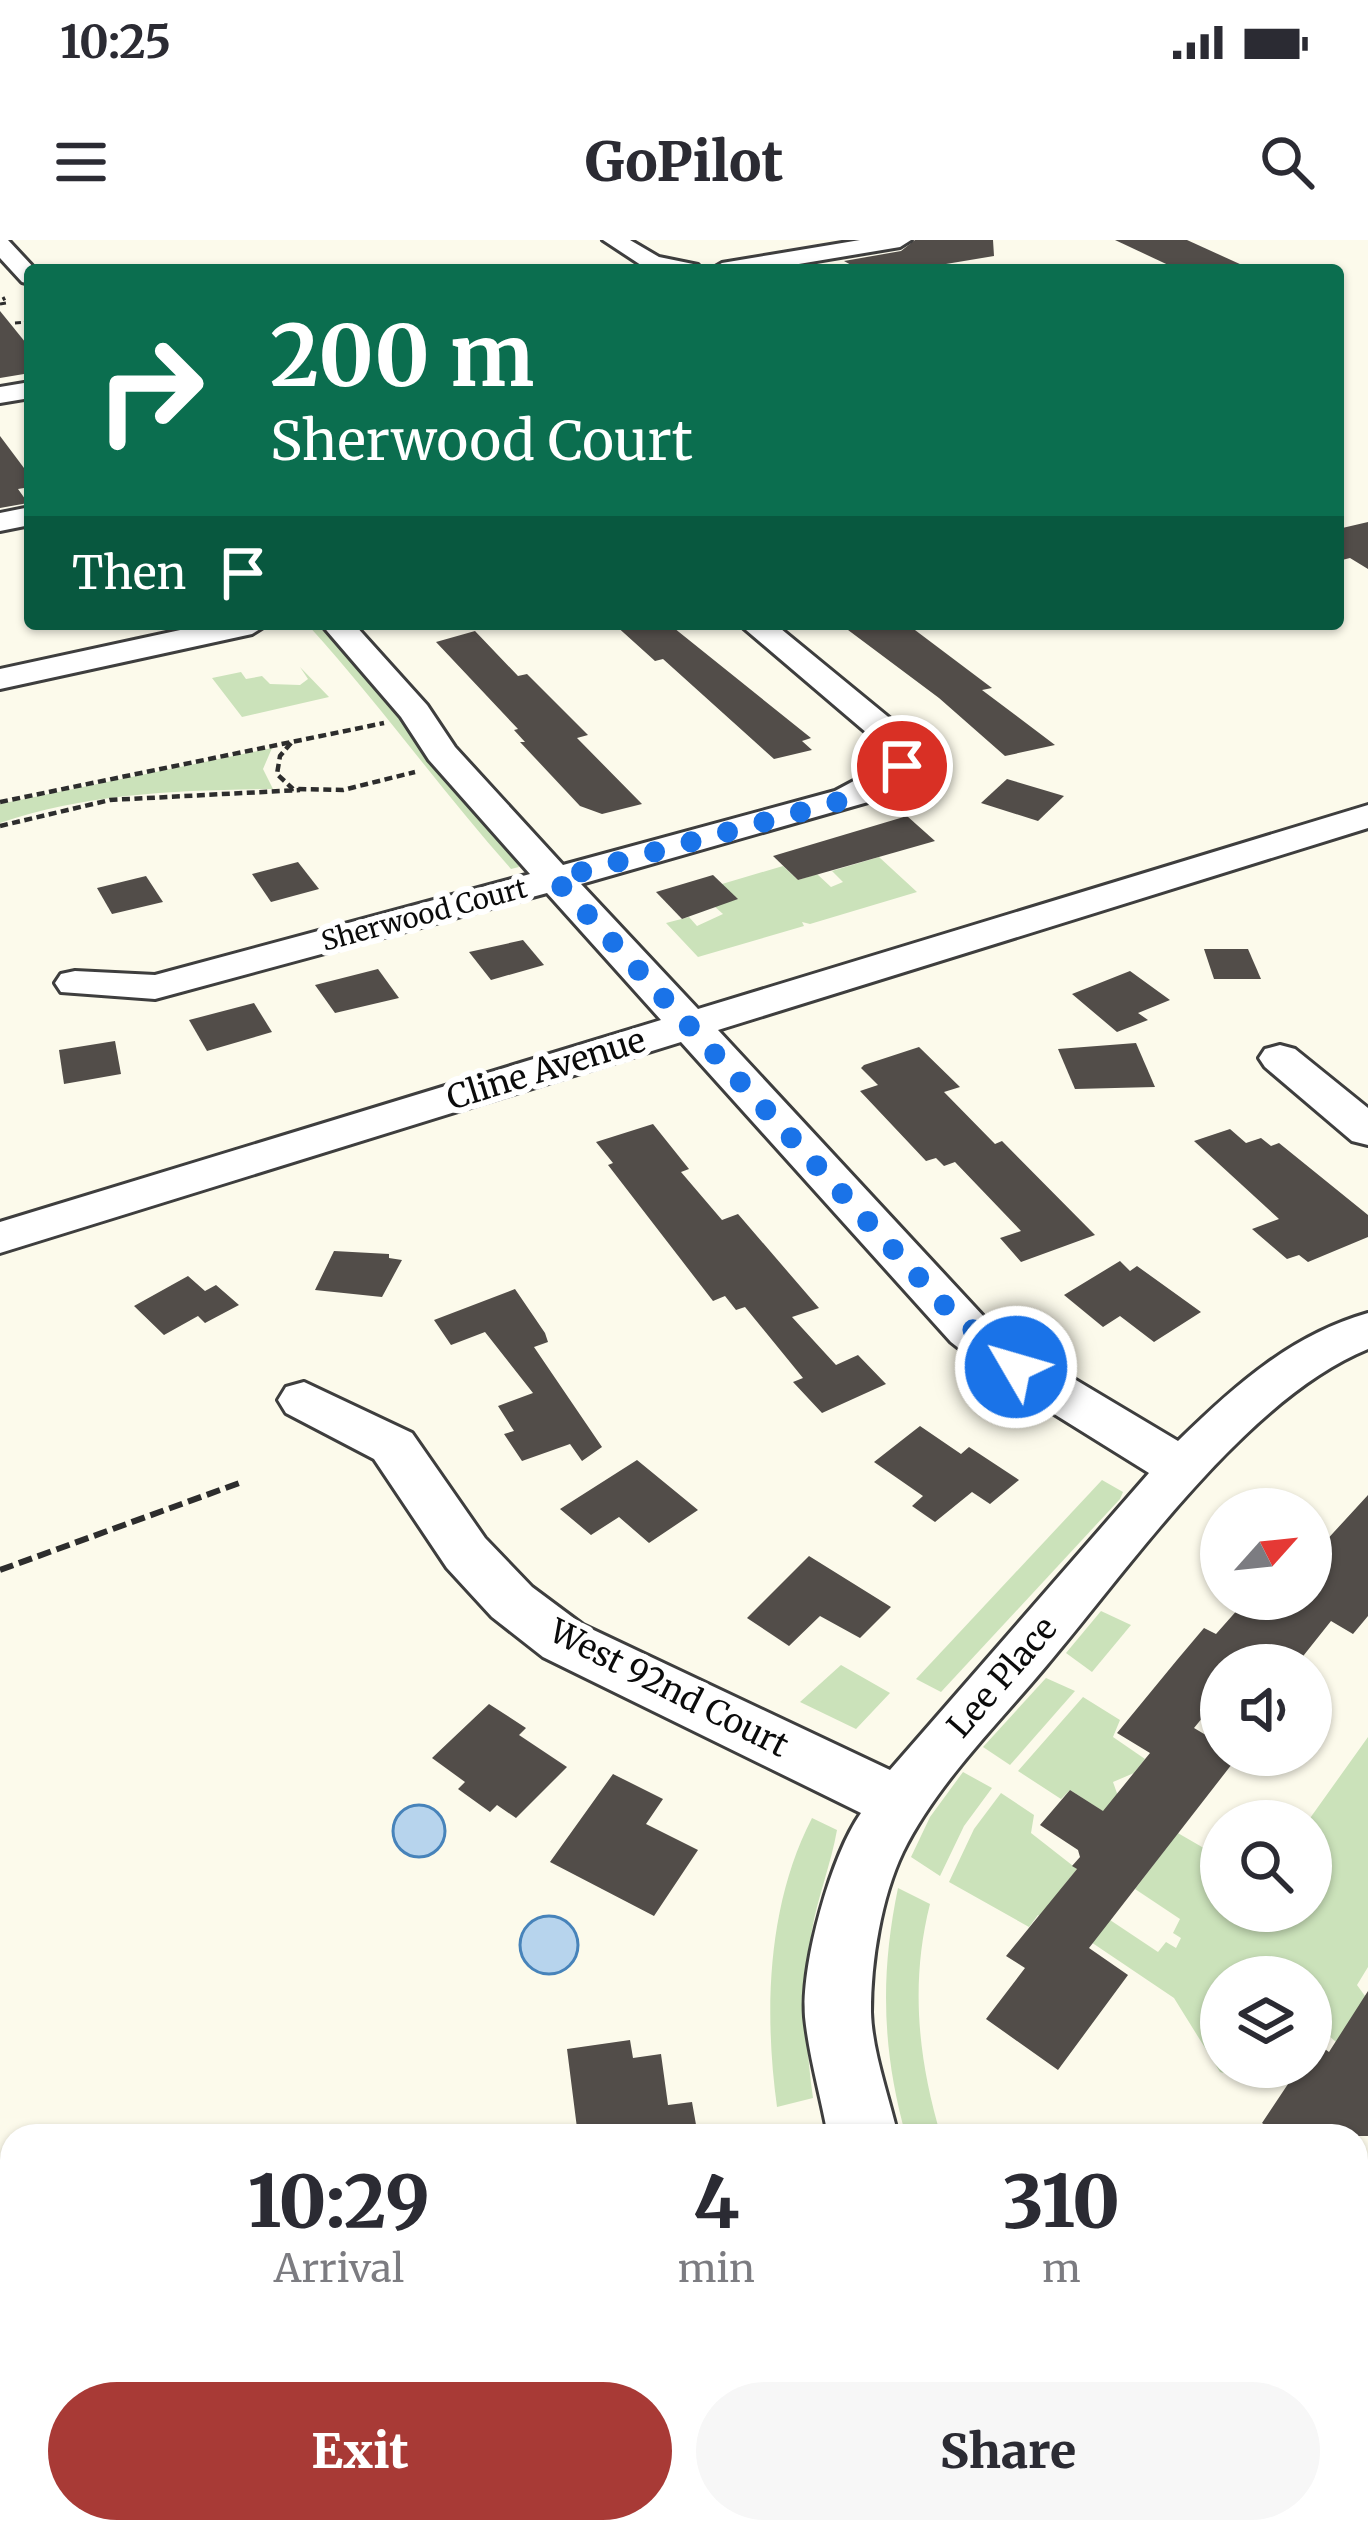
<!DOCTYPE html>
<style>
body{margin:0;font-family:Merriweather,serif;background:#f7f7f7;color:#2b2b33;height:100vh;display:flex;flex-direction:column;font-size:45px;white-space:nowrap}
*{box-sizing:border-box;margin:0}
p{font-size:39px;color:#7c7c81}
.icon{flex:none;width:66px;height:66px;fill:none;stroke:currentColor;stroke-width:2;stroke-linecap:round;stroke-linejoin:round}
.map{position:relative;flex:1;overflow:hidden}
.details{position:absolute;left:0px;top:1884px;width:1368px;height:420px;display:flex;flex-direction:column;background:#fff;border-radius:36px 36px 0 0;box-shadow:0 3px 9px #0004}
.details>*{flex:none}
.guide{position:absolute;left:24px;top:24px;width:1320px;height:366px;border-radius:12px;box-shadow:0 3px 9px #0004;background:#0b6e4f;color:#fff;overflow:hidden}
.needle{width:78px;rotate:63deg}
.buttons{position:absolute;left:1200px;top:1248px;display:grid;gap:24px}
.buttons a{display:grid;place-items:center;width:132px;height:132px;border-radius:50%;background:#fff;box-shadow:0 3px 9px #0004;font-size:60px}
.pin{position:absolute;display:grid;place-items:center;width:102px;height:102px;color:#fff;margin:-51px;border:6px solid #fff;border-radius:50%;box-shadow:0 3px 12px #0007}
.me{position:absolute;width:132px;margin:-66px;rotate:308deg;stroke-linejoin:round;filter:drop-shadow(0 0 9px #0008)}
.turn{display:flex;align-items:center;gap:42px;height:252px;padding:0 48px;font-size:54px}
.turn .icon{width:156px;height:156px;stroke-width:2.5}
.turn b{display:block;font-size:84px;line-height:102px}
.then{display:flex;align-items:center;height:114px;padding:0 48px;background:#0003;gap:24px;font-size:45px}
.eta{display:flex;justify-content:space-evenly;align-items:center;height:204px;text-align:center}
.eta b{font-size:72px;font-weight:800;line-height:84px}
.action{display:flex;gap:24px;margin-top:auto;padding:24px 48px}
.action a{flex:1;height:138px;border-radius:72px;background:#a83a36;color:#fff;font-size:48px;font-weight:800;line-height:138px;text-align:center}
.action a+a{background:#f7f7f7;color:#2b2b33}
.status{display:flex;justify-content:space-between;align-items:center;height:84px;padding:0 60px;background:#fff;direction:ltr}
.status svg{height:33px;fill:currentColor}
header{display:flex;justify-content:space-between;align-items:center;height:156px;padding:0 48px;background:#fff;font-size:54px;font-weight:800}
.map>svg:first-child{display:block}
.green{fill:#cbe2ba}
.water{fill:#b7d4ed;stroke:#4783ba;stroke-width:3}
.building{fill:#524d49}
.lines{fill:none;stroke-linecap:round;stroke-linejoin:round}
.minor-casing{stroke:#3e3e3e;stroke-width:6}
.path-far3{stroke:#2d2d2d;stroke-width:3;stroke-dasharray:6 3;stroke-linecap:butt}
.path-far2{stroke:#2d2d2d;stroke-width:4.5;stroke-dasharray:8 4.5;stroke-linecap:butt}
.path-far1{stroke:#2d2d2d;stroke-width:6;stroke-dasharray:14 6;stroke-linecap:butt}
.path{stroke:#2d2d2d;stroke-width:8;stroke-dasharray:16 8;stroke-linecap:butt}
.minor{fill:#fff;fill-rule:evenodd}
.route{stroke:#1a73e8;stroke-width:21;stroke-dasharray:0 37.8}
.labels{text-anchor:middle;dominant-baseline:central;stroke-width:12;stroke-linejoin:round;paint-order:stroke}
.far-street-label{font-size:27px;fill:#0b0b0b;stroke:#fff}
.street-label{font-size:33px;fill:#0b0b0b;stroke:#fff}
</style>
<div class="status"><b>10:25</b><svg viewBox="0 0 49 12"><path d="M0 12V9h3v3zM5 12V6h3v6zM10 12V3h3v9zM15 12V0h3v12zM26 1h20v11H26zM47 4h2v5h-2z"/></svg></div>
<header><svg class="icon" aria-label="menu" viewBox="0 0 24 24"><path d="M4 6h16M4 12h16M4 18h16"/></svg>GoPilot<svg class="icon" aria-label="search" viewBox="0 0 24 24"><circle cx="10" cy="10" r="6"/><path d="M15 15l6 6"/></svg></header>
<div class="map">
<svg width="1368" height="2304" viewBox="0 0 1368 2304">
<rect width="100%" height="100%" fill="#fcfaeb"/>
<!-- green -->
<g class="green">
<path d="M307,384c37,3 108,120 133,151 24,29 64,58 79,92l-8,2c-71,-80 -132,-166 -204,-245z"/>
<polygon points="300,427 329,457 242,477 212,438 241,432 246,439 262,436 270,444 300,445 308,439"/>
<path d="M272,508l-9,21 10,20c-91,1 -186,4 -273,34v-19z"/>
<polygon points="879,617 917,652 810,684 802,682 804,686 698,717 666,683 689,677 697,686 723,674 714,666 722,644 783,626 798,640 817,634 831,647 843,642 832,631"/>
<polygon points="1102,1240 1123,1252 1120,1259 941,1452 916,1439"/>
<polygon points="1101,1371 1131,1385 1092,1432 1066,1413"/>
<polygon points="841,1425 890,1453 856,1489 800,1462"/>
<polygon points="1046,1438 1075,1451 1010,1525 983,1507"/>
<polygon points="1083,1457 1120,1480 1113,1497 1145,1519 1134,1533 1113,1542 1119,1559 1221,1618 1221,1671 1311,1671 1308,1581 1368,1497 1368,1727 1357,1745 1365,1756 1345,1810 1311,1780 1311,1737 1221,1737 1221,1827 1266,1827 1261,1833 1238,1837 1220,1832 1174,1758 1085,1698 1081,1703 1038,1675 1029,1687 949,1642 974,1589 1001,1553 1034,1575 1031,1593 1077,1629 1062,1648 1158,1712 1166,1702 1176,1708 1181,1698 1173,1693 1180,1679 1135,1649 1164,1611 1070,1550 1061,1559 1018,1531"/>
<polygon points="963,1532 992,1548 964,1586 940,1636 911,1617 930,1577"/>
<path d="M812,1578l25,12c-6,34 -19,66 -25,100 -9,57 -7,111 1,168l-36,9c-13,-95 -10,-202 35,-289z"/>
<path d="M898,1648l32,16c-20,79 -12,155 11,232h-35c-24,-85 -26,-161 -8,-248z"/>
<polygon points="832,2292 953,2292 959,2304 808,2304"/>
</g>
<!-- water -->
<g class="water">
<circle cx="419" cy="1591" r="26"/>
<circle cx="549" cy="1705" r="29"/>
</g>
<!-- building -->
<g class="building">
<polygon points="915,0 993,0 994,16 910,30 860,30 844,21 901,11"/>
<polygon points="1115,0 1187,0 1253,30 1179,30"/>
<polygon points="0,71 30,108 30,133 0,138"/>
<polygon points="0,196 30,236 30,247 18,249 28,263 0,268"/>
<polygon points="1368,282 1368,329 1350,318 1338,321 1338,289"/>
<polygon points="614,384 669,384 811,498 802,501 812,510 774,519 663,419 655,421"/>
<polygon points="840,384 907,384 992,448 982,450 1055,505 1005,516 939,458"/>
<polygon points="475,391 518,436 527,434 588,495 577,498 642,564 602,574 580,566 520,502 525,502 514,490 518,489 436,402"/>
<polygon points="1007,539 1064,556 1038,581 981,563"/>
<polygon points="907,576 935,601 798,640 773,616"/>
<polygon points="298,622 319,649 271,662 252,634"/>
<polygon points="713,635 738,659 682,679 656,652"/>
<polygon points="146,636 163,662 112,674 97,648"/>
<polygon points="523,700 544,725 491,740 469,712"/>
<polygon points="1204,709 1248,709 1261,739 1214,739"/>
<polygon points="378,729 399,758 335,773 315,745"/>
<polygon points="1130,731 1170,760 1138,773 1148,780 1117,792 1072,754"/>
<polygon points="254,763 272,792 207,811 189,780"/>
<polygon points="115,801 121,834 64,844 59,810"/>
<polygon points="1136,803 1155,847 1075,849 1058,809"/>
<polygon points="919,807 960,847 944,852 995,904 1002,901 1095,995 1021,1022 1000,998 1021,991 955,922 944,926 936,918 926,921 860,851 878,845 861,828 864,825"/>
<polygon points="653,884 689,929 681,932 722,980 738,974 819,1068 792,1077 836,1125 858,1115 886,1144 822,1173 793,1142 803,1138 745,1067 736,1070 725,1056 713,1061 608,925 613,923 596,902"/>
<polygon points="1230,889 1246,903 1261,898 1271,906 1279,903 1368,975 1368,997 1308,1022 1299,1015 1287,1019 1252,989 1279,979 1194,901"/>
<polygon points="334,1011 389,1014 389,1018 402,1020 382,1057 315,1050"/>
<polygon points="1120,1021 1130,1031 1137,1026 1201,1072 1154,1102 1120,1076 1103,1087 1064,1055"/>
<polygon points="188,1036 205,1051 216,1045 239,1065 205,1083 198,1076 164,1095 134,1066"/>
<polygon points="515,1049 545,1093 548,1102 534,1107 602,1207 582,1221 570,1204 522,1221 504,1194 514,1191 498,1166 533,1153 485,1092 451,1105 434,1080"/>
<polygon points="920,1186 961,1214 969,1207 1019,1240 990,1264 972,1252 935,1282 912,1266 923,1256 874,1222"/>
<polygon points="637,1220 698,1270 649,1303 619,1277 591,1295 560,1269"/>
<polygon points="1368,1255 1368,1376 1353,1394 1331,1381 1296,1425 1221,1425 1221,1455 1194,1488 1221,1504 1221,1515 1239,1515 1089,1708 1128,1735 1058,1830 986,1779 1025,1728 1006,1716 1077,1629 1072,1626 1080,1617 1078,1610 1040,1585 1070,1550 1103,1571 1150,1513 1117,1493 1177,1420 1204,1388 1216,1394 1247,1359 1311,1359 1311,1317"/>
<polygon points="809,1316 891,1367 860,1398 820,1376 789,1406 747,1378"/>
<polygon points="489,1464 526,1488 519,1495 567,1527 516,1578 497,1565 490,1572 458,1549 465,1542 432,1518"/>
<polygon points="613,1534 663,1559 646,1584 698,1610 654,1676 550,1622"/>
<polygon points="1368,1751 1368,1896 1280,1896 1262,1883 1288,1844 1264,1827 1311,1827 1322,1807 1329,1812"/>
<polygon points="630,1800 633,1818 661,1814 668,1865 692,1862 698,1896 578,1896 567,1809"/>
</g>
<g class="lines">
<!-- minor casing -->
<g class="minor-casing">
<g id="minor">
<polygon points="0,0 8,0 36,30 30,30 30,44 22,42 0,18"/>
<polygon points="603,0 630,0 659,17 698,25 702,30 644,27"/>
<polygon points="860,0 911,0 900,7 763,30 710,30 722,23"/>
<polygon points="30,142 30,158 0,163 0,147"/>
<polygon points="30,267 30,285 0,291 0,273"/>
<polygon points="208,384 268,384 252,394 0,449 0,429"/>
<path d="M321,384h33l73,81 28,42 108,118 272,-74 45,-24 1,-22 -142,-121h36l134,110 9,29 -17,24 -19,11 -301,86 117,125 670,-204v23l-650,202 267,288 49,37 144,86c56,-55 113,-106 190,-128v36c-121,49 -237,217 -321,316 -49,59 -110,118 -144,187 -22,46 -32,109 -32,160 1,39 18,85 27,124h-70c-7,-39 -19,-79 -23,-119 -4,-53 26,-161 56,-204l-318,-156 -51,-40 -45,-49 -73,-109 -88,-46 -8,-13 8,-13 18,-5 108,51 73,105 47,49 51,38 307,145 259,-297 -151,-94 -47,-37 -270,-300 -681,211v-31l661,-202 -114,-127 -392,106 -94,-7 -6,-9 6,-9 14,-3 80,4 375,-101 -101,-114 -28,-43z"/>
<polygon points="1280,805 1295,809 1368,868 1368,905 1352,901 1265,827 1259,818 1265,809"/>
<polygon points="1368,2243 1368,2304 1302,2304 1307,2292 1356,2292 1356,2248"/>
<polygon points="1033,2292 1115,2292 1120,2304 1038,2304"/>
</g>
</g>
<!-- path-far3 -->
<g class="path-far3">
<polyline points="0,64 6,63 3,57"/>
<polyline points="15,83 30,82"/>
</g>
<!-- path-far2 -->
<g class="path-far2">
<polyline points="291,503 280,516 277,534 293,549 343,550 415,532"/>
<polyline points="0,562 384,483"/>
<polyline points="0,586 110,560 300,550"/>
</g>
<!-- path-far1 -->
<polyline class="path-far1" points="0,1330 242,1242"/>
<!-- path -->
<polyline class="path" points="797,2304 818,2292"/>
<!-- minor -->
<use href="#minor" class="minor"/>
</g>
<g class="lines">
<!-- route -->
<polyline class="route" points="902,526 888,540 848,559 555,639 943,1064 1016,1127"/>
</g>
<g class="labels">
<!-- far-street labels -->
<g class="far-street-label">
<text transform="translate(424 674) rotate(-15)">Sherwood Court</text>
</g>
<!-- street labels -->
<g class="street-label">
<text transform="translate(546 829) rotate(-17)">Cline Avenue</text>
<text transform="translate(1002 1437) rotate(-49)">Lee Place</text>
<text transform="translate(669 1448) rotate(27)">West 92nd Court</text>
</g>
</g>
</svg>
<div class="buttons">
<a><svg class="needle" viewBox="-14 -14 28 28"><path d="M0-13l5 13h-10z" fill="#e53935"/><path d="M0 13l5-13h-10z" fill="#7c7c81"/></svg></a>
<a><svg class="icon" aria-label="sound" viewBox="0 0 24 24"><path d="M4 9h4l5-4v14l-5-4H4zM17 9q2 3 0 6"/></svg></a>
<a><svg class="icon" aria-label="search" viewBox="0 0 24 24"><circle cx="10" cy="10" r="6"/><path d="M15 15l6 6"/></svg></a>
<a><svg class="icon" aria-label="layers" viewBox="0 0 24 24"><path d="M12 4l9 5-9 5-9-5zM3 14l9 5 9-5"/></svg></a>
</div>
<div class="pin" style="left:902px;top:526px;background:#d93025"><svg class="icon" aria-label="arrive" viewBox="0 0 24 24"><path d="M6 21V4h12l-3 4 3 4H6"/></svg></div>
<svg class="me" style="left:1016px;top:1127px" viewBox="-20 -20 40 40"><circle r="17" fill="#1a73e8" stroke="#fff" stroke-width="3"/><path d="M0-11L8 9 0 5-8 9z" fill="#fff"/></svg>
<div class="guide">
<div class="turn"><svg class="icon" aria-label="right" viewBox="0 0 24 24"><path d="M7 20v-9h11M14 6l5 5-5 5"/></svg><div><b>200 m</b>Sherwood Court</div></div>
<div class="then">Then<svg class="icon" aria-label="arrive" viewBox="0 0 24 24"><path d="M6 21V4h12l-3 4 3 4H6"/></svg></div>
</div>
<section class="details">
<div class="eta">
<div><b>10:29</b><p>Arrival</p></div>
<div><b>4</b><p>min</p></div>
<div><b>310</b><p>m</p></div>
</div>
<div class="action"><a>Exit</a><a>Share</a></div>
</section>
</div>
